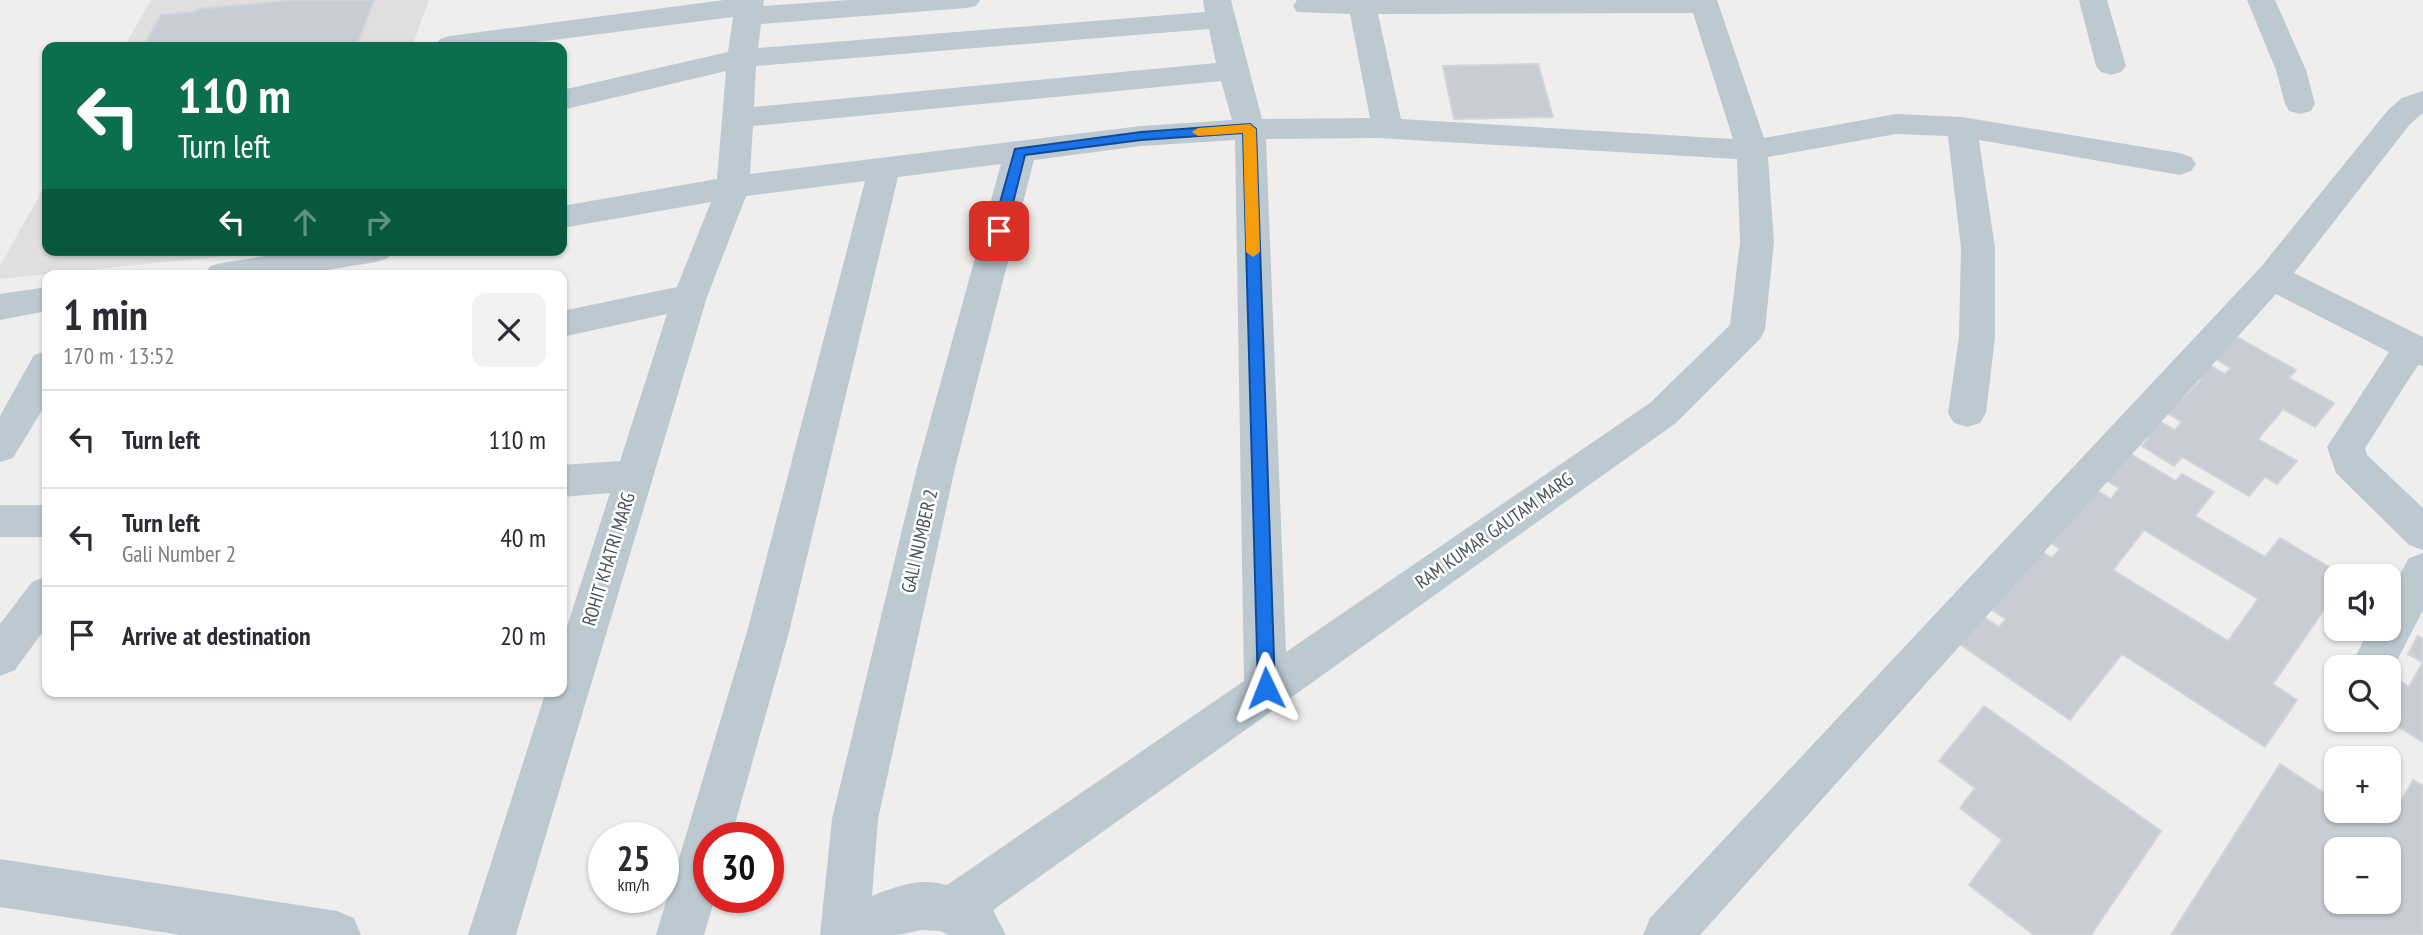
<!DOCTYPE html>
<meta charset="utf-8">
<style>
body{margin:0;font-family:"PT Sans Narrow",sans-serif;background:#f2f2f3;color:#2b2b33;height:100vh;display:flex;flex-direction:column;font-size:26px;white-space:nowrap}
*{box-sizing:border-box;margin:0}
p{font-size:23px;color:#7c7c81}
.icon{flex:none;width:38px;height:38px;fill:none;stroke:currentColor;stroke-width:2;stroke-linecap:round;stroke-linejoin:round}
.map{position:relative;flex:1;overflow:hidden}
.side{position:absolute;left:42px;top:270px;width:525px;height:427px;display:flex;flex-direction:column;background:#fff;border-radius:14px;box-shadow:0 2px 5px #0004}
.side>*{flex:none}
.guide{position:absolute;left:42px;top:42px;width:525px;height:214px;border-radius:14px;box-shadow:0 2px 5px #0004;background:#0b6e4f;color:#fff;overflow:hidden}
.tools{position:absolute;left:2324px;top:564px;display:grid;gap:14px}
.tools a{display:grid;place-items:center;width:77px;height:77px;border-radius:14px;background:#fff;box-shadow:0 2px 5px #0004;font-size:35px}
.speed{position:absolute;left:588px;top:822px;display:flex;gap:14px;font-size:35px;font-weight:700;text-align:center}
.speed>*{display:grid;place-content:center;width:91px;height:91px;border-radius:50%;background:#fff;box-shadow:0 2px 5px #0004;line-height:1}
.speed small{font-size:18px;font-weight:400}
.speed .limit{border:10px solid #d22;background:#fff;color:#111}
.pin{position:absolute;display:grid;place-items:center;width:60px;height:60px;color:#fff;margin:-30px;border-radius:14px;box-shadow:0 4px 10px #0006}
.me{position:absolute;width:77px;margin:-38px;rotate:358deg;stroke-linejoin:round;filter:drop-shadow(0 0 5px #0008)}
.turn{display:flex;align-items:center;gap:24px;height:147px;padding:0 21px;font-size:32px}
.turn .icon{width:91px;height:91px;stroke-width:2.5}
.turn b{display:block;font-size:49px;line-height:60px}
.lanes{display:flex;align-items:center;height:66px;padding:0 21px;background:#0003;justify-content:center;gap:35px;direction:ltr}
.lanes .off{opacity:.35}
.round{display:grid;place-items:center;flex:none;width:74px;height:74px;border-radius:14px;background:#f2f2f3}
.headline{display:flex;align-items:center;justify-content:space-between;height:119px;padding:0 21px}
h1{font-size:42px;font-weight:700;line-height:52px}
ul{padding:0;list-style:none}
li{display:flex;align-items:center;gap:21px;height:98px;padding:0 21px;border-top:2px solid #e1e1e2}
li div{flex:1}
li b{display:block;font-size:26px}
li em{font-style:normal}
.map>svg:first-child{display:block}
.education{fill:#e1dedf}
.building{fill:#c9ccd3;stroke:#d1d4da;stroke-width:2;fill-rule:evenodd}
.lines{fill:none;stroke-linecap:round;stroke-linejoin:round}
.minor{fill:#bcc9d1;fill-rule:evenodd}
.route{fill:#1a73e8;stroke:#114b97;stroke-width:2}
.slow{fill:#f59e0b}
.labels{text-anchor:middle;dominant-baseline:central;stroke-width:5;stroke-linejoin:round;paint-order:stroke}
.street-label{font-size:19px;fill:#44525c;stroke:#fff}
</style>
<div class="map">
<svg width="2423" height="935" viewBox="0 0 2423 935">
<rect width="100%" height="100%" fill="#f0eded"/>
<!-- education -->
<g class="education">
<polygon points="151,0 429,0 412,47 124,47"/>
<polygon points="47,182 47,250 282,250 0,279 0,266"/>
</g>
<!-- building -->
<g class="building">
<polygon points="297,0 374,0 356,47 143,47 161,15 195,12 198,9"/>
<polygon points="1538,64 1553,117 1454,119 1443,66"/>
<polygon points="2228,332 2296,370 2289,378 2334,403 2315,427 2283,409 2258,439 2297,461 2277,484 2265,477 2249,496 2182,457 2174,466 2142,446 2149,438 2138,431 2152,417 2175,430 2182,422 2159,408 2172,394 2182,400 2201,380 2191,374 2202,361 2225,374 2231,368 2208,355"/>
<path d="M2117,446l59,35 6,-7 32,18 -19,24 70,41 15,-19 64,38h-8v16l-63,92 24,16 -32,47 -143,-93 -52,66 -119,-82 23,-28 25,17 7,-8 -25,-16 50,-58 21,13 8,-9 -21,-14 46,-52 26,16 8,-11 -25,-15zM2144,530l114,69 -30,42 -115,-71z"/>
<polygon points="2418,636 2423,639 2423,742 2386,719 2389,719 2389,690 2395,678 2409,687 2423,662 2408,654"/>
<polygon points="1984,706 2161,831 2091,935 2034,935 1969,885 2002,840 1960,808 1975,788 1939,761"/>
<path d="M2280,764l56,37v9h53v-2l6,4 18,-32 10,6v149h-252zM2336,849h53v52h-53z"/>
</g>
<g class="lines">
<!-- minor -->
<g class="minor">
<path d="M724,0h40l-1,6 86,-6h131l-4,6 -10,2 -205,16 -3,24 447,-36 -2,-12h28l31,119 108,-1 -20,-104 -53,-2 -4,-6 4,-6h420l47,138 132,-24 66,3 218,36 11,4 5,7 -5,7 -11,4 -201,-35 16,108v89l-9,76 -6,10 -13,4 -13,-4 -6,-10 11,-76 2,-89 -13,-112 -52,-2 -128,23 6,85 -9,88 -5,9 -84,84 -683,487 13,25h-57l-9,-4 -18,-1 -25,5h-77l12,-116 85,-351 84,-304 -103,13 -109,455 -58,206h-22v60h6l-11,37h-48l91,-303 118,-451 -119,15 -39,101 -191,638h-48l78,-244h16v-49l48,-149 -48,4v-32l58,-4 47,-147 -105,23v-26l115,-24 34,-85 -149,26v-22l155,-27 9,-108 -164,39v-20l166,-38 5,-35 -234,30h-62l-2,-2 5,-6 10,-3zM1693,13l40,126 -332,-20 -23,-105zM1209,29l7,34 -462,44 2,-41zM1221,81l11,39 -91,6 -391,48 3,-48zM1266,139l112,-1 359,21 3,83 -10,83 -80,78 -364,249zM1235,140l9,541 -297,204c-26,-8 -51,1 -75,11l6,-77 77,-351 79,-308 107,-14z"/>
<polygon points="2079,0 2107,0 2126,66 2121,72 2111,75 2101,72 2096,66"/>
<polygon points="2247,0 2275,0 2306,70 2315,104 2311,111 2300,114 2289,111 2285,104 2276,70"/>
<polygon points="2423,91 2423,113 2410,124 2294,273 2423,337 2423,366 2418,365 2365,448 2367,455 2423,508 2423,550 2409,545 2336,473 2327,447 2389,352 2276,294 1700,935 1643,935 1650,918 2260,268 2388,110 2402,98"/>
<polygon points="301,250 393,250 388,258 376,262 297,275 205,275 210,266 222,263"/>
<polygon points="47,287 47,311 0,320 0,294"/>
<polygon points="47,351 47,402 13,458 0,462 0,416 34,355"/>
<rect x="0" y="505" width="47" height="32"/>
<polygon points="2423,553 2423,610 2389,676 2389,667 2350,667 2370,628 2389,628 2389,594 2409,558"/>
<polygon points="47,576 47,626 15,670 0,676 0,624 32,582"/>
<polygon points="0,859 337,911 354,918 361,935 181,935 0,907"/>
</g>
</g>
<!-- route -->
<polygon class="route" points="1250,124 1256,129 1275,688 1273,694 1266,696 1260,694 1258,688 1243,133 1141,140 1025,155 1006,231 999,236 992,231 1015,149 1141,132"/>
<!-- slow -->
<polygon class="slow" points="1250,124 1256,129 1260,252 1253,257 1246,252 1243,133 1198,136 1192,132 1198,128"/>
<g class="labels">
<!-- street labels -->
<g class="street-label">
<text transform="translate(1494 530) rotate(-35)">RAM KUMAR GAUTAM MARG</text>
<text transform="translate(919 541) rotate(-77)">GALI NUMBER 2</text>
<text transform="translate(608 559) rotate(-73)">ROHIT KHATRI MARG</text>
</g>
</g>
</svg>
<div class="tools">
<a><svg class="icon" aria-label="sound" viewBox="0 0 24 24"><path d="M4 9h4l5-4v14l-5-4H4zM17 9q2 3 0 6"/></svg></a>
<a><svg class="icon" aria-label="search" viewBox="0 0 24 24"><circle cx="10" cy="10" r="6"/><path d="M15 15l6 6"/></svg></a>
<a>+</a>
<a>−</a>
</div>
<div class="speed"><div>25<small>km/h</small></div><div class="limit">30</div></div>
<div class="pin" style="left:999px;top:231px;background:#d93025"><svg class="icon" aria-label="arrive" viewBox="0 0 24 24"><path d="M6 21V4h12l-3 4 3 4H6"/></svg></div>
<svg class="me" style="left:1266px;top:688px" viewBox="-20 -20 40 40"><path d="M0-17L14 15 0 8-14 15z" fill="#1a73e8" stroke="#fff" stroke-width="4"/></svg>
<div class="guide">
<div class="turn"><svg class="icon" aria-label="left" viewBox="0 0 24 24"><path d="M17 20v-9H6M10 6l-5 5 5 5"/></svg><div><b>110 m</b>Turn left</div></div>
<div class="lanes"><svg class="icon" aria-label="left" viewBox="0 0 24 24"><path d="M17 20v-9H6M10 6l-5 5 5 5"/></svg><svg class="icon off" aria-label="ahead" viewBox="0 0 24 24"><path d="M12 20V5M6 11l6-6 6 6"/></svg><svg class="icon off" aria-label="right" viewBox="0 0 24 24"><path d="M7 20v-9h11M14 6l5 5-5 5"/></svg></div>
</div>
<section class="side">
<div class="headline"><div><h1>1 min</h1><p>170 m · 13:52</p></div><a class="round"><svg class="icon" aria-label="close" viewBox="0 0 24 24"><path d="M6 6l12 12M18 6L6 18"/></svg></a></div>
<ul>
<li><svg class="icon" aria-label="left" viewBox="0 0 24 24"><path d="M17 20v-9H6M10 6l-5 5 5 5"/></svg><div><b>Turn left</b></div><em>110 m</em></li>
<li><svg class="icon" aria-label="left" viewBox="0 0 24 24"><path d="M17 20v-9H6M10 6l-5 5 5 5"/></svg><div><b>Turn left</b><p>Gali Number 2</p></div><em>40 m</em></li>
<li><svg class="icon" aria-label="arrive" viewBox="0 0 24 24"><path d="M6 21V4h12l-3 4 3 4H6"/></svg><div><b>Arrive at destination</b></div><em>20 m</em></li>
</ul>
</section>
</div>
